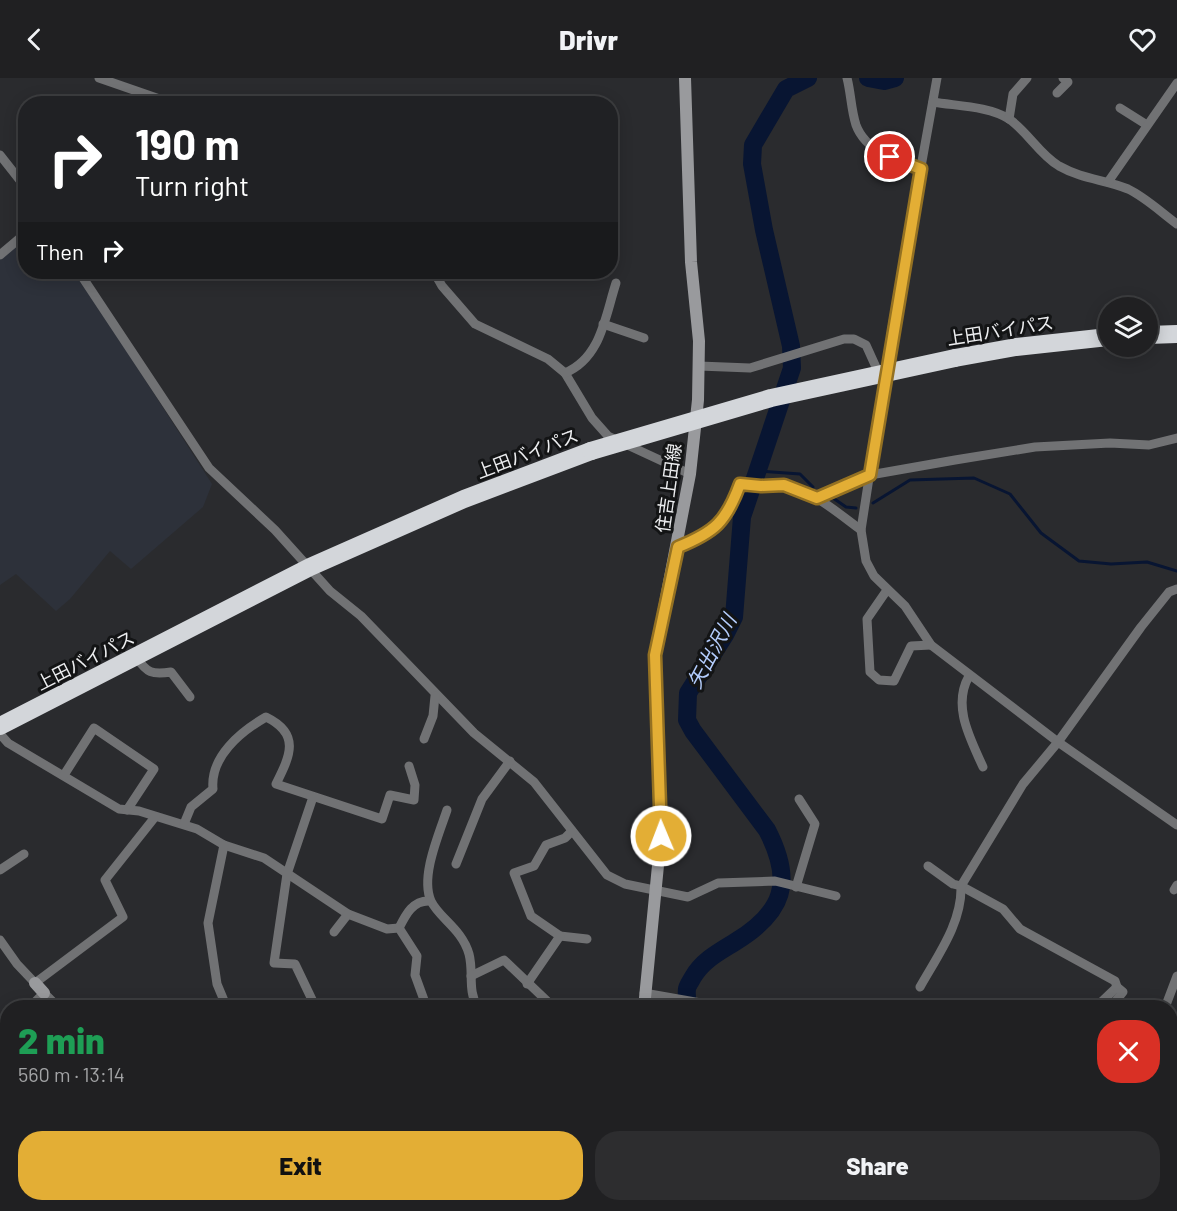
<!DOCTYPE html>
<meta charset="utf-8">
<style>
body{margin:0;font-family:Barlow,"Noto Sans JP",sans-serif;background:#2d2d2f;color:#f1f3f6;height:100vh;display:flex;flex-direction:column;font-size:22px;white-space:nowrap}
*{box-sizing:border-box;margin:0}
p{font-size:20px;color:#a2a3a5}
.icon{flex:none;width:33px;height:33px;fill:none;stroke:currentColor;stroke-width:2;stroke-linecap:round;stroke-linejoin:round}
.map{position:relative;flex:1;overflow:hidden}
.sheet{position:absolute;left:0px;top:922px;width:1178px;height:212px;display:flex;flex-direction:column;background:#202022;border-radius:24px 24px 0 0;box-shadow:0 3px 15px #0003,0 0 0 2px #3d3e40}
.sheet>*{flex:none}
.top-card{position:absolute;left:18px;top:18px;width:600px;height:183px;border-radius:24px;box-shadow:0 3px 15px #0003,0 0 0 2px #3d3e40;background:#202124;color:#fff;overflow:hidden}
.fabs{position:absolute;left:1098px;top:219px;display:grid;gap:12px}
.fabs a{display:grid;place-items:center;width:60px;height:60px;border-radius:50%;background:#202022;box-shadow:0 3px 15px #0003,0 0 0 2px #3d3e40;font-size:30px}
.pin{position:absolute;display:grid;place-items:center;width:51px;height:51px;color:#fff;margin:-26px;border:3px solid #fff;border-radius:50%;box-shadow:0 2px 6px #0007}
.me{position:absolute;width:66px;margin:-33px;rotate:359deg;stroke-linejoin:round;filter:drop-shadow(0 0 4px #0008)}
.turn{display:flex;align-items:center;gap:21px;height:126px;padding:0 18px;font-size:27px}
.turn .icon{width:78px;height:78px;stroke-width:2.5}
.turn b{display:block;font-size:42px;line-height:51px}
.then{display:flex;align-items:center;height:57px;padding:0 18px;background:#0003;gap:12px;font-size:22px}
.round{display:grid;place-items:center;flex:none;width:63px;height:63px;border-radius:24px;background:#2d2d2f}
.head{display:flex;align-items:center;justify-content:space-between;height:102px;padding:0 18px}
h1{font-size:36px;font-weight:800;line-height:45px;color:#1e9e55}
.action{display:flex;gap:12px;margin-top:auto;padding:12px 18px}
.action a{flex:1;height:69px;border-radius:24px;background:#e3ae35;color:#111;font-size:24px;font-weight:800;line-height:69px;text-align:center}
.action a+a{background:#2d2d2f;color:#f1f3f6}
header{display:flex;justify-content:space-between;align-items:center;height:78px;padding:0 18px;background:#202022;font-size:27px;font-weight:800}
.map>svg:first-child{display:block}
.built{fill:#2d313a}
.lines{fill:none;stroke-linecap:round;stroke-linejoin:round}
.stream{stroke:#081532;stroke-width:3}
.river{stroke:#081532;stroke-width:18}
.street{stroke:#717274;stroke-width:9}
.secondary{stroke:#999a9d;stroke-width:12}
.highway{stroke:#d3d6da;stroke-width:18}
.highway-bridge{stroke:#d3d6da;stroke-width:18}
.route-casing{stroke:#947122;stroke-width:15}
.route{stroke:#e3ae35;stroke-width:10}
.labels{text-anchor:middle;dominant-baseline:central;stroke-width:6;stroke-linejoin:round;paint-order:stroke}
.street-label{font-size:18px;fill:#edeef0;stroke:#131415}
.water-label{font-size:20px;font-style:italic;fill:#b4cdfd;stroke:#131415}
</style>
<header><svg class="icon" aria-label="back" viewBox="0 0 24 24"><path d="M15 5l-7 7 7 7"/></svg>Drivr<svg class="icon" aria-label="heart" viewBox="0 0 24 24"><path d="M12 20l-8-8c-3-5 5-10 8-4 3-6 11-1 8 4z"/></svg></header>
<div class="map">
<svg width="1177" height="1133" viewBox="0 0 1177 1133">
<rect width="100%" height="100%" fill="#2a2b2e"/>
<!-- built -->
<g class="built">
<polygon points="25,160 26,194 73,194 103,236 212,406 203,429 131,491 110,473 70,521 56,533 16,496 0,507 0,182"/>
<polygon points="0,957 8,964 8,1126 170,1126 170,1133 0,1133"/>
<polygon points="1177,984 1177,1035 1170,1029 1170,991"/>
<polygon points="748,1126 854,1126 854,1127 853,1133 749,1133"/>
</g>
<g class="lines">
<!-- stream -->
<g class="stream">
<polyline points="759,393 800,396 813,409"/>
<polyline points="833,420 846,429 856,430"/>
<polyline points="873,425 910,402 974,400 1010,416 1041,455 1079,483 1111,486 1147,484 1177,493"/>
<polyline points="1170,1101 1177,1094"/>
<polyline points="1120,1133 1127,1126"/>
</g>
<!-- river -->
<g class="river">
<polyline points="868,0 884,3 895,0"/>
<path d="M688,930c0,-5 -2,-13 -1,-19 0,-3 4,-8 6,-12 10,-17 26,-25 42,-35 49,-30 59,-60 32,-112l-74,-99 -6,-11 1,-27 37,-58 9,-18 8,-100 50,-149 -1,-22 -27,-116 -12,-66 1,-19 33,-56 22,-11"/>
<polyline points="736,1133 737,1126"/>
</g>
<!-- street -->
<g class="street">
<polyline points="99,0 174,26"/>
<path d="M847,0c4,15 4,32 9,47 9,25 41,38 65,44"/>
<polyline points="937,0 893,244 861,452 866,483 874,498 905,528 931,567 1058,664 1177,747"/>
<polyline points="1057,15 1068,4 1063,0"/>
<path d="M933,24c23,4 56,4 76,17 19,13 30,35 50,47 25,14 45,13 69,23 17,8 34,24 49,35"/>
<polyline points="1120,30 1147,47"/>
<polyline points="1009,41 1013,16 1027,0"/>
<polyline points="0,77 26,110"/>
<polyline points="1108,104 1177,5"/>
<polyline points="0,177 26,155"/>
<polyline points="79,194 209,390 275,452 330,513 361,538 474,655 534,704 607,797 625,806 688,819 718,805 775,803 836,818"/>
<polyline points="434,194 442,208 475,246 548,281 565,295 592,340 608,358 690,396"/>
<polyline points="603,246 644,260"/>
<polyline points="699,288 750,290 844,261 854,261 866,267 880,298"/>
<path d="M565,295c36,-15 40,-56 51,-90"/>
<polyline points="817,420 870,397 955,382 1035,369 1110,365 1149,367 1177,360"/>
<path d="M678,469c37,-15 48,-25 62,-63 15,4 31,-3 46,1 28,7 52,28 75,45"/>
<polyline points="887,512 867,541 870,594 879,602 894,603 911,568 931,567"/>
<path d="M136,579c11,16 16,18 35,15l19,25"/>
<path d="M969,598c-17,30 1,62 14,91"/>
<polyline points="0,656 8,665 119,731 139,733 197,751 224,767 264,780 348,836 387,851 399,850 417,878 415,897 427,930"/>
<polyline points="424,661 433,638 435,618"/>
<polyline points="64,697 94,650 154,691 127,732"/>
<polyline points="313,719 287,796 274,885 295,886 316,930"/>
<path d="M447,732c-8,24 -27,67 -16,91 8,17 31,28 38,53 5,19 -2,36 9,54"/>
<path d="M184,746l7,-17 22,-18c-3,-32 27,-57 53,-72 35,17 24,39 10,67l106,35 8,-24 24,5 1,-15 -6,-19"/>
<polyline points="224,767 208,845 217,906 227,930"/>
<polyline points="456,786 482,721 510,683"/>
<polyline points="928,788 953,806 961,808 1003,831 1020,851 1115,903 1117,909 1095,930"/>
<polyline points="0,792 24,776"/>
<polyline points="796,809 815,746 799,721"/>
<polyline points="1174,812 1177,807"/>
<path d="M399,850c7,-14 14,-28 31,-27"/>
<polyline points="334,854 348,836"/>
<polyline points="560,858 587,861"/>
<polyline points="0,862 17,886 35,905 123,839 105,802 155,739"/>
<polyline points="471,898 504,882 547,923"/>
<polyline points="527,906 560,858 531,838 514,795 534,788 546,767 565,760 572,753"/>
<path d="M920,909c18,-32 42,-64 41,-101l62,-102 35,-42 83,-115 28,-35 8,-3"/>
<polyline points="644,915 695,924 701,925 700,930"/>
<polyline points="1166,927 1177,898"/>
<polyline points="29,930 44,915 59,930"/>
<polyline points="1110,930 1123,914 1117,909"/>
<polyline points="1170,942 1177,947"/>
<polyline points="0,948 8,945"/>
<polyline points="1170,986 1177,979"/>
<polyline points="212,1126 216,1133"/>
<polyline points="334,1126 335,1133"/>
<polyline points="426,1126 432,1133"/>
<polyline points="673,1126 693,1133"/>
<polyline points="266,1133 279,1126"/>
<polyline points="940,1133 945,1126"/>
<polyline points="1017,1133 1024,1126"/>
</g>
<!-- secondary -->
<g class="secondary">
<polyline points="35,905 44,915"/>
<polyline points="644,930 661,757 655,577 690,396 698,322 699,263 691,184 685,0"/>
<polyline points="590,1133 591,1126"/>
</g>
<!-- highway -->
<g class="highway">
<polyline points="1148,257 1177,256"/>
<polyline points="955,280 1016,269 1108,259"/>
<polyline points="0,648 310,489 464,421 591,373"/>
</g>
<!-- highway-bridge -->
<polyline class="highway-bridge" points="591,373 771,320 955,280"/>
</g>
<g class="lines">
<!-- route casing -->
<g class="route-casing">
<path id="route" d="M661,758l-6,-181 23,-108c37,-15 48,-25 62,-63l21,2 23,-1 33,13 53,-23 51,-306 -31,-12"/>
</g>
<!-- route -->
<use href="#route" class="route"/>
</g>
<g class="labels">
<!-- street labels -->
<g class="street-label">
<text transform="translate(1000 252) rotate(-9)">上田バイパス</text>
<text transform="translate(527 375) rotate(-21)">上田バイパス</text>
<text transform="translate(668 410) rotate(-82)">住吉上田線</text>
<text transform="translate(85 582) rotate(-27)">上田バイパス</text>
</g>
<!-- water labels -->
<g class="water-label">
<text transform="translate(711 573) rotate(-62)">矢出沢川</text>
</g>
</g>
</svg>
<div class="fabs">
<a><svg class="icon" aria-label="layers" viewBox="0 0 24 24"><path d="M12 4l9 5-9 5-9-5zM3 14l9 5 9-5"/></svg></a>
</div>
<div class="pin" style="left:890px;top:79px;background:#d93025"><svg class="icon" aria-label="arrive" viewBox="0 0 24 24"><path d="M6 21V4h12l-3 4 3 4H6"/></svg></div>
<svg class="me" style="left:661px;top:758px" viewBox="-20 -20 40 40"><circle r="17" fill="#e3ae35" stroke="#fff" stroke-width="3"/><path d="M0-11L8 9 0 5-8 9z" fill="#fff"/></svg>
<div class="top-card">
<div class="turn"><svg class="icon" aria-label="right" viewBox="0 0 24 24"><path d="M7 20v-9h11M14 6l5 5-5 5"/></svg><div><b>190 m</b>Turn right</div></div>
<div class="then">Then<svg class="icon" aria-label="right" viewBox="0 0 24 24"><path d="M7 20v-9h11M14 6l5 5-5 5"/></svg></div>
</div>
<section class="sheet">
<div class="head"><div><h1>2 min</h1><p>560 m · 13:14</p></div><a class="round" style="background:#d93025;color:#fff"><svg class="icon" aria-label="close" viewBox="0 0 24 24"><path d="M6 6l12 12M18 6L6 18"/></svg></a></div>
<div class="action"><a>Exit</a><a>Share</a></div>
</section>
</div>
